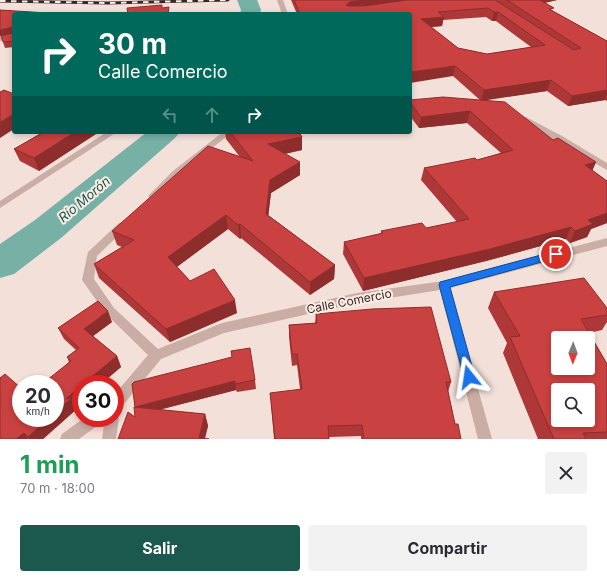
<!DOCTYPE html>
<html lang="es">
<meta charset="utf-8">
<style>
body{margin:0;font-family:Inter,sans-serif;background:#f2f2f3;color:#2b2b33;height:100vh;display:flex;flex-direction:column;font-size:15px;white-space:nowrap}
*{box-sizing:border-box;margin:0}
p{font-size:13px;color:#7c7c81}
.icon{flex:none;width:22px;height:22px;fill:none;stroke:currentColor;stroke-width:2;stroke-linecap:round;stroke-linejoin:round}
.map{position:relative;height:439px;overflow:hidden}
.drawer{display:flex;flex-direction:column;background:#fff;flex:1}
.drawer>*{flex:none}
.banner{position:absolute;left:12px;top:12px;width:400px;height:122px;border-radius:4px;box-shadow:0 2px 6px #0003;background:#00695c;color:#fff;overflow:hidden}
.needle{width:26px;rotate:181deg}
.controls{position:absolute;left:551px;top:331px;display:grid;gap:8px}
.controls a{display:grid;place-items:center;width:44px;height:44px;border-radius:4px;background:#fff;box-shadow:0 2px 6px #0003;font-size:20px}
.speed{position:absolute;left:12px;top:375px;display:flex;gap:8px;font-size:20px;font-weight:700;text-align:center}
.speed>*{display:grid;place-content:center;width:52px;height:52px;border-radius:50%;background:#fff;box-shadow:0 2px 6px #0003;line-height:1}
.speed small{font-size:10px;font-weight:400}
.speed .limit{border:6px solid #d22;background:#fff;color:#111}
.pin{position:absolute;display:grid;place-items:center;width:34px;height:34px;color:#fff;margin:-17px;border:2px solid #fff;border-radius:50%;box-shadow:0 1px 4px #0007}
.me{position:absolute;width:44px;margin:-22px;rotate:345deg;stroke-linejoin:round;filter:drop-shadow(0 0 3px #0008)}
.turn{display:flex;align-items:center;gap:14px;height:84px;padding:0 20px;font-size:18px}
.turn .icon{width:52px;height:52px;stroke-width:2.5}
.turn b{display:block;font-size:28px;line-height:34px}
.lanes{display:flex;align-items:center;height:38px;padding:0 20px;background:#0003;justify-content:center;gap:20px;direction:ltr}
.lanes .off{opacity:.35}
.round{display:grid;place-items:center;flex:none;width:42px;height:42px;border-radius:4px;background:#f2f2f3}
.headline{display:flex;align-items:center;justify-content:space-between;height:68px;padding:0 20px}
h1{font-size:24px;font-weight:700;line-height:30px;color:#1e9e55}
.action{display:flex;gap:8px;margin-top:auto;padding:8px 20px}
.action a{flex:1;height:46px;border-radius:4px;background:#1b584e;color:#fff;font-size:16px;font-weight:700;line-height:46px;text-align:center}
.action a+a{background:#f2f2f3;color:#2b2b33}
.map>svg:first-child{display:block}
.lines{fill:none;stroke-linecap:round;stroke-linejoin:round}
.river{fill:#77b0a5;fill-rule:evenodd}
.minor{fill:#caada5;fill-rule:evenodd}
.rail-casing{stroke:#362826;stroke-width:3}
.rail{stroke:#faece5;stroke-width:2;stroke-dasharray:5.5;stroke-linecap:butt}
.wall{fill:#ad3837;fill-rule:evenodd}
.shaded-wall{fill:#8d2e2d}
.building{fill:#c94140;stroke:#8d2e2d;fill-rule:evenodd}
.route{fill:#1a73e8;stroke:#114b97}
.labels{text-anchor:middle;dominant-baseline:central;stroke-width:4;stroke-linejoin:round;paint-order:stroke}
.street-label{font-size:12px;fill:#362826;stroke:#faece5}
.water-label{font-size:13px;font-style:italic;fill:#1b584e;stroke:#faece5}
</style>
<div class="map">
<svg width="607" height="439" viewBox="0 0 607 439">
<rect width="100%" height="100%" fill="#f2e0d9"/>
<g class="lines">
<!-- river -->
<g class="river">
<polygon points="237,0 257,0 261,10 260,14 240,14 241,10"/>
<polygon points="147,132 180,132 175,138 61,238 14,274 0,278 0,244 35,220"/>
</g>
<!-- minor -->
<g class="minor">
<polygon points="277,0 283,0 288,14 282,14"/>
<polygon points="14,34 14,38 0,41 0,37"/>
<polygon points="520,117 526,117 562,136 607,163 607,170 520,121"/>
<polygon points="107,132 117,132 0,208 0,201"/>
<polygon points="223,132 232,132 179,175 156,198 150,198 148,196 173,171"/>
<polygon points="123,222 127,223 128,225 127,227 97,256 94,279 114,308 158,349 222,323 357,293 444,281 607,238 607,246 450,288 492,439 478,439 440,290 357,303 224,333 161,359 120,409 115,410 115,394 148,355 106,314 82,280 88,252 119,223"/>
<polygon points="115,412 119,418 116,439 102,439 105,418 115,418"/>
<polygon points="84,418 103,418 101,423 79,439 60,439 62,434"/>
</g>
<!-- rail casing -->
<g class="rail-casing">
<polyline id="rail" points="0,1 108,3 228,0"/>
</g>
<!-- rail -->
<use href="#rail" class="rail"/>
</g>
<!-- wall -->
<g class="wall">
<path d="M291,0h266l-13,3 9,8 54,30v60l-2,-1 -37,6 -21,-15 -64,9 70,40 43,22 -4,8 15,11v42l-16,6 -4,8 -17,6 -4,-4 -80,22 -123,30 -20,-37 1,-12 37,-8v-3l45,-3 31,-6 -36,-42 3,-12 53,-8 24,-7 -34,-30 -48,5 -9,-12v-16h70l-27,-24 -43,-62h-113zM486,17l6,4h4l35,26 -44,7 -29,-6 -27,-21 11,-1 1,-6z"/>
<polygon points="0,10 48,13 48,14 14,14 14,47 5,48 3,42 12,33 0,36"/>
<polygon points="42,132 99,132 39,171 20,161 14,149 43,132"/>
<polygon points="225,132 299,132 302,150 285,154 300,175 271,193 268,215 335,265 334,279 310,295 241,238 240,239 228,229 177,267 190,281 237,313 170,342 99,278 94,264 122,247 117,245 112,231 240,157 226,139"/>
<polygon points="494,292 607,315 607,322 602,330 589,333 607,364 607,439 538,439 503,353 507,343 488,308"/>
<polygon points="316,314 451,382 448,392 455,424 461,439 361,439 361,436 329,437 329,439 274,439 271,404 300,389 297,365 292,366 289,337 289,325 315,323"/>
<polygon points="112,322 93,336 117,356 121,367 101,384 81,384 77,404 79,407 43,439 0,439 21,418 69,362 67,357 76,350 64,339 58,328"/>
<polygon points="255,380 256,389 237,392 236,390 159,410 205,414 208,426 205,439 118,439 135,417 135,407 132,384"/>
</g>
<!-- shaded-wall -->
<g class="shaded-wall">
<polygon points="363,0 433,0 350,11 346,5 350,2"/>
<polygon points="536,0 557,0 544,3"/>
<polygon points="494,12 498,12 496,21 492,21"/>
<polygon points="444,17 442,26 419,28 421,19"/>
<polygon points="13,27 14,33 0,36 0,30"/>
<polygon points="455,66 453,76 410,83 410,72"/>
<polygon points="551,80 547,91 481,101 484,90"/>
<polygon points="607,90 607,95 605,100 568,106 572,96"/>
<polygon points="470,111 467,123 419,128 421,117"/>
<polygon points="14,114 14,129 0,138 0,122"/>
<polygon points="75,132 99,132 39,171 34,158"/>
<polygon points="302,137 302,150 268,157 268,144"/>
<polygon points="300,162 300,175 271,193 267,227 266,214 270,180"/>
<polygon points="596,162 591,174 585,165"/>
<polygon points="607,213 607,223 591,229 587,237 570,243 575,231 588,220"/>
<polygon points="226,215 228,229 171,271 168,257"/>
<polygon points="240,224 241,238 240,239 238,225"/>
<polygon points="571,227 566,239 486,261 363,291 364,278"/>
<polygon points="335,265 334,279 310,295 310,282"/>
<polygon points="235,300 237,313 170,342 166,329"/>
<polygon points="108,311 112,322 89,339 84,329"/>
<polygon points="117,356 121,367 101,384 83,384"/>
<polygon points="235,381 236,390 138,415 135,407"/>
<polygon points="81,386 81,401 77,404 79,407 43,439 30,439 28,437 49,418 55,418 55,413 66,399"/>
<polygon points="205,414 208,426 204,439 199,438"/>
<polygon points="24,433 28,439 16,439"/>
</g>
<!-- building -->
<g class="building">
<path d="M294,0h69l-13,2 -4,3 2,1h16l42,-6h89l79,50 7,-2 -74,-48h33l14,8 -5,1 58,32v49l-35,6 -21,-16 -67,10 -29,-24 -45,6v-58h-110zM488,8l6,4h4l47,33 -58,9 -29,-6 -37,-29 23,-2 -6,-5z"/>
<polygon points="162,5 162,8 169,7 168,14 128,14 127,8"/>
<polygon points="0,10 48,13 47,14 14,14 14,41 3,42 1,36 13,33 13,27 0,30"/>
<polygon points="4,90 14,94 14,114 0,122 0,92"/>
<polygon points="443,97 505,102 553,140 558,138 596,162 585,165 607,181 607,213 588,220 593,224 575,231 571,227 490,249 364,278 344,242 383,233 381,231 422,223 426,228 469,219 424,168 475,158 477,160 513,150 470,111 421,117 410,102 410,100"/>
<polygon points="44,132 75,132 34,158 14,149"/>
<polygon points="230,132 299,132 302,137 268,144 300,162 270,180 266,214 335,265 310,282 240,224 238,225 226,215 168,257 190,281 214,269 235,300 166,329 94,264 134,240 112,231 208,146 253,161"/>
<path d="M584,278l23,30v7l-26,4 26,45v68l-24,1 3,6h-32l-44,-102 10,-1 -26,-44zM558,338h30v30h-30zM558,390h30v30h-30z"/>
<polygon points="98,301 108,311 84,329 117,356 83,384 81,384 81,386 66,399 73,397 55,413 55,384 42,384 71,361 67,357 79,348 58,328"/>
<polygon points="431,307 451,382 446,382 455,424 458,424 461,439 364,439 362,425 328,426 329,439 275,439 270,393 302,389 297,354 292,354 289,325 317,323 316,314 372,309"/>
<polygon points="250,348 255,380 235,384 235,381 135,407 132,384 134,382 232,357 231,351"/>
<polygon points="5,374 21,388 21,418 49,418 28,437 24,433 16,439 0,439 0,378"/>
<polygon points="134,407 205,414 199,438 209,439 118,439 128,412 135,417"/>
</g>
<!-- route -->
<polygon class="route" points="556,251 560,252 561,254 560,257 450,287 475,377 473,381 469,383 465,381 439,285 440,282"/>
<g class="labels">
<!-- street labels -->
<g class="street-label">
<text transform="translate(349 301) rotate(-11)">Calle Comercio</text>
</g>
<!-- water labels -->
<g class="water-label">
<text transform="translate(84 199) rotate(-40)">Río Morón</text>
</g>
</g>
</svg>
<div class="controls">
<a><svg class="needle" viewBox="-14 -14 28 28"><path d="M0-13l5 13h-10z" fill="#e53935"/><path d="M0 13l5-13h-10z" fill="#7c7c81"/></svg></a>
<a><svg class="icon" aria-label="search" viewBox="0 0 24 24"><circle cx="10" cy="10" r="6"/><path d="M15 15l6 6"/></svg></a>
</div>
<div class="speed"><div>20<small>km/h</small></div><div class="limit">30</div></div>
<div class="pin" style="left:556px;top:254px;background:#d93025"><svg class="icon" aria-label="arrive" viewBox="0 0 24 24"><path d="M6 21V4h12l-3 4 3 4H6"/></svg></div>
<svg class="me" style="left:469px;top:377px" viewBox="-20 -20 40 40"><path d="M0-17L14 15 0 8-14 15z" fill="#1a73e8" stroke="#fff" stroke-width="4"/></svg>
<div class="banner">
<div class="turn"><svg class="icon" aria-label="right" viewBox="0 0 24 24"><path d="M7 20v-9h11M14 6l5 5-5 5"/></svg><div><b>30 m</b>Calle Comercio</div></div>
<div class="lanes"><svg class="icon off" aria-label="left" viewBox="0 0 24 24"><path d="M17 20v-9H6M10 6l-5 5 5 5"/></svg><svg class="icon off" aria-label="ahead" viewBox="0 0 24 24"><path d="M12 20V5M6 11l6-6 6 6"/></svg><svg class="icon" aria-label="right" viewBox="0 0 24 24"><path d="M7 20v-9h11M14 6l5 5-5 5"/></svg></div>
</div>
</div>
<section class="drawer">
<div class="headline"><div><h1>1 min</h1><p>70 m · 18:00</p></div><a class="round"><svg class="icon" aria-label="close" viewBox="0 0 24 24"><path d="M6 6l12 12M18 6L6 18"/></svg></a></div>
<div class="action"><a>Salir</a><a>Compartir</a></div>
</section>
